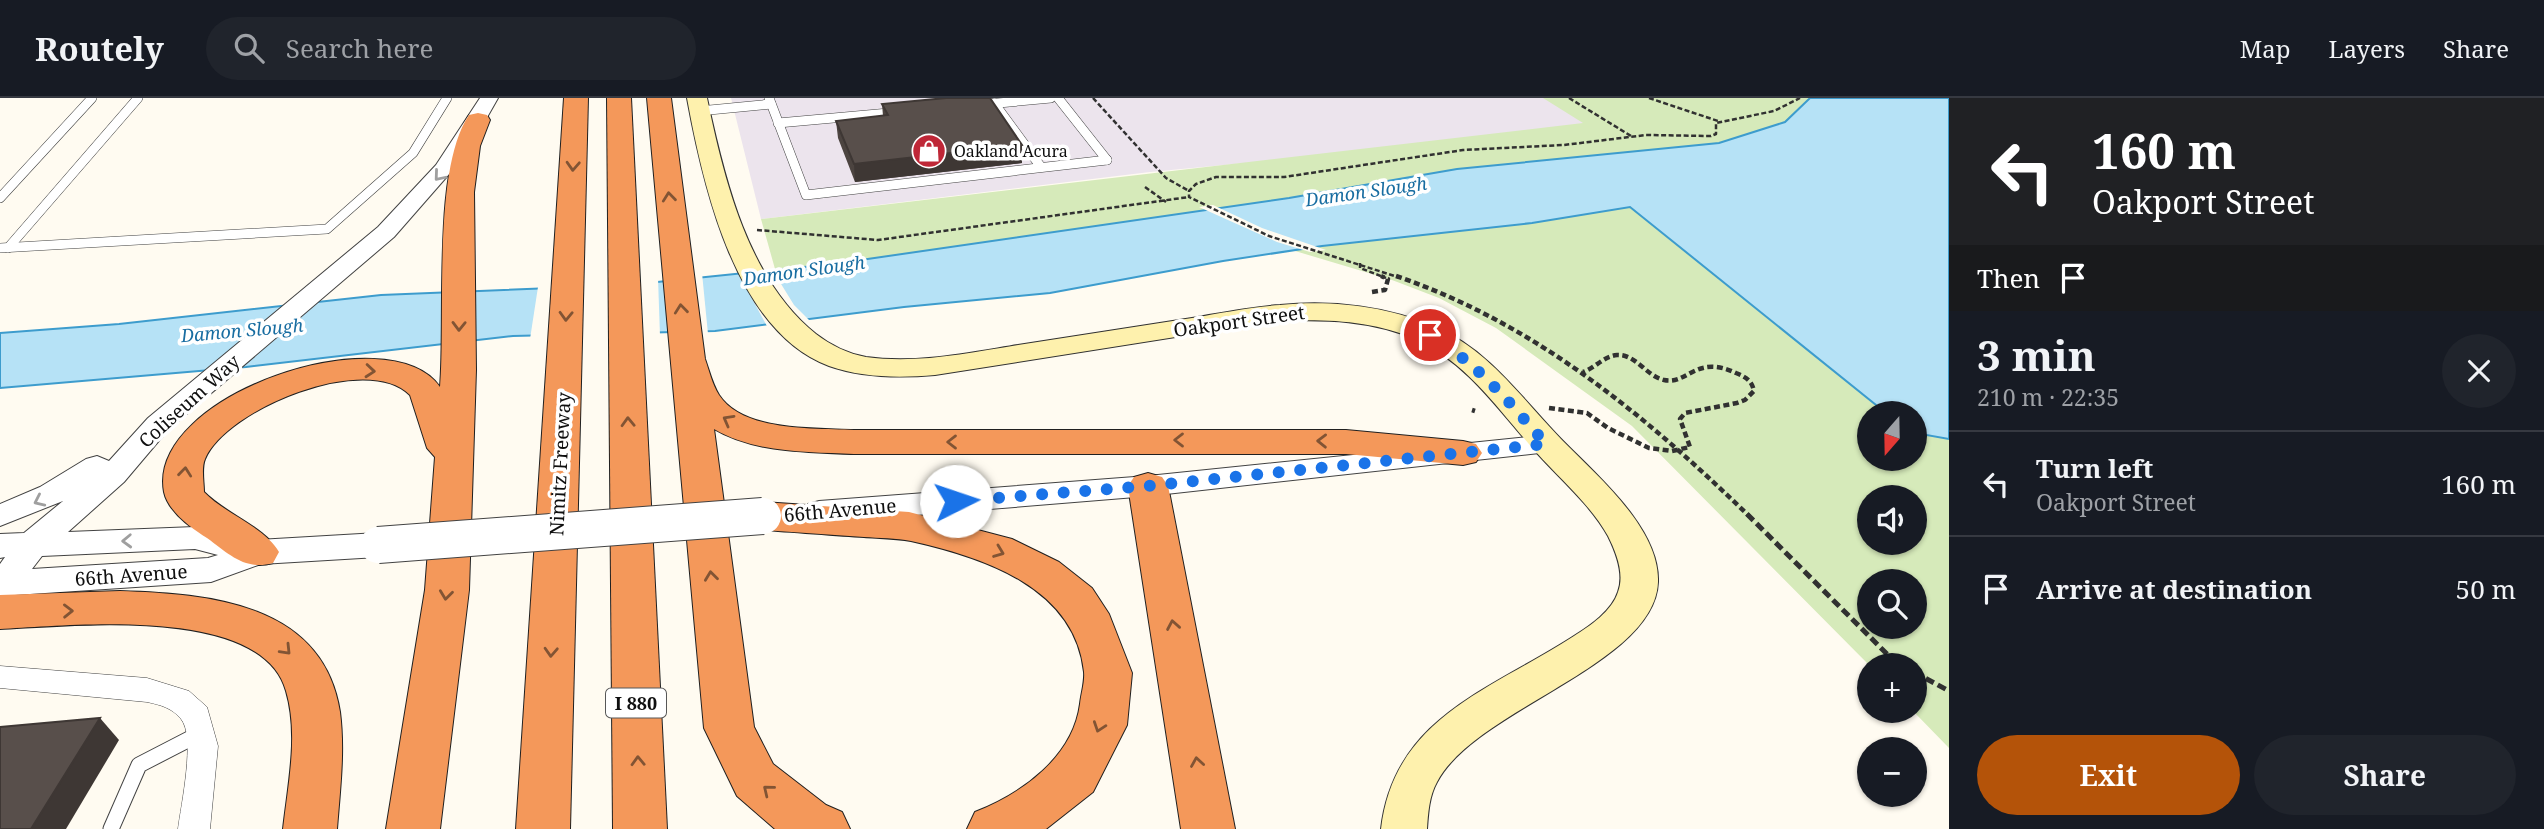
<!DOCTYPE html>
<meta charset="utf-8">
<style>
body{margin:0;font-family:"Noto Serif",serif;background:#20242c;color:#f1f3f6;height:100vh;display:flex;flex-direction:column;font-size:26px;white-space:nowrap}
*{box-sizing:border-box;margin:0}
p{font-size:23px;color:#9ea1a6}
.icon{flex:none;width:38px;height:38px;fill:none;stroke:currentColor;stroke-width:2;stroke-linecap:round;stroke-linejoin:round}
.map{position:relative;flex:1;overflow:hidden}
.sheet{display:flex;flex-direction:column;background:#171b24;width:595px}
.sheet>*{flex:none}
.hud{background:#202124;color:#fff;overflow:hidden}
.needle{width:46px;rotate:200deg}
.tools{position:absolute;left:1857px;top:303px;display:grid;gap:14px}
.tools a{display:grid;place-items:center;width:70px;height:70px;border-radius:50%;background:#171b24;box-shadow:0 2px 5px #0004;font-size:35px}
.pin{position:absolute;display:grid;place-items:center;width:60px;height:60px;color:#fff;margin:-30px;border:4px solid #fff;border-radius:50%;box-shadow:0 2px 7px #0007}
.me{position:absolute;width:77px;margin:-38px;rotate:86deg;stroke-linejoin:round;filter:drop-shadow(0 0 5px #0008)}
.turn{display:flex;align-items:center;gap:24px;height:147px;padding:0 28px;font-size:32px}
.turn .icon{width:91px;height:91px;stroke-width:2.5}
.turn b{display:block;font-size:49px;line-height:60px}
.then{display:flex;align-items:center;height:66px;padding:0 28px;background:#0003;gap:14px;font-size:26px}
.round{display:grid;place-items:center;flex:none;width:74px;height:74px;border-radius:37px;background:#20242c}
.overview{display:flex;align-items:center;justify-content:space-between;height:119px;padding:0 28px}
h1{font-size:42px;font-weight:700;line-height:52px}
.action{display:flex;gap:14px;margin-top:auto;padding:14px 28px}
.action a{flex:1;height:80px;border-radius:42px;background:#b45309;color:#fff;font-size:28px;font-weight:700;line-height:80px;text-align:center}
.action a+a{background:#20242c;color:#f1f3f6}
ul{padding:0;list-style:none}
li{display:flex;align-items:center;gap:21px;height:105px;padding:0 28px;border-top:2px solid #363941}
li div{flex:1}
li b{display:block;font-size:26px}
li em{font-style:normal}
header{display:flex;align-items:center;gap:42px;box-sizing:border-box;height:98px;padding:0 35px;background:#171b24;border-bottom:2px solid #363941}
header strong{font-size:33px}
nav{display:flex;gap:38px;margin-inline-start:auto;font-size:24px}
.search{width:490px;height:63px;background:#20242c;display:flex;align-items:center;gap:18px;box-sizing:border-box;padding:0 24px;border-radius:38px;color:#9ea1a6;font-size:26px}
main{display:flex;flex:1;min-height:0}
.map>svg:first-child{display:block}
.industrial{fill:#ece4ed}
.green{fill:#d6eaba;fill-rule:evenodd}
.water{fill:#b6e2f6;stroke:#3d9ccd;stroke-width:2}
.pier{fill:#fffbf1}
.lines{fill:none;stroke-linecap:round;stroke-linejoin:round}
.service-far1-casing{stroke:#424242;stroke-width:10}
.service-casing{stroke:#424242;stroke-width:17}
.minor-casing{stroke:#424242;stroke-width:1}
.tertiary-casing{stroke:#424242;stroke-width:2}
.secondary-casing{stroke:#313131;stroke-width:2}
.motorway-casing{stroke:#202020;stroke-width:2}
.path-far2{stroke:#313131;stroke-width:2.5;stroke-dasharray:5 2.5;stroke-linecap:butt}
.path-far1{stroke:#313131;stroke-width:4.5;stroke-dasharray:6 3.5;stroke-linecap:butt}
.path{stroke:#313131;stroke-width:5;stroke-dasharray:9 4.5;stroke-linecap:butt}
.service-far1{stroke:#fff;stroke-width:9}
.service{stroke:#fff;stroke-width:15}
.minor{fill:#fff;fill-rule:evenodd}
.tertiary{fill:#fff;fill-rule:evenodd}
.secondary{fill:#fef1ad;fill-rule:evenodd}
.motorway{fill:#f4985a;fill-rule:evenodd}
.tertiary-bridge-casing{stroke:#424242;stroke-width:38;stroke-linecap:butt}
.tertiary-bridge{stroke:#fff;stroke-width:36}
.wall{fill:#4c4440}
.shaded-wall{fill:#3e3734}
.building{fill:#584f4b;stroke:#3e3734;stroke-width:2}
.oneway{stroke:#825434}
.oneway2{stroke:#9f9f9f}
.route{stroke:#1a73e8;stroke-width:12;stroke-dasharray:0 21.6}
.labels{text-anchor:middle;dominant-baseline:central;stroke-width:7;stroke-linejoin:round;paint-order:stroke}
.far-poi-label{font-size:16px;fill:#0f0f0f;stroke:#fff;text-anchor:start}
.far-water-label{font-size:18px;font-style:italic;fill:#186da1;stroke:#fff}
.shield{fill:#fff;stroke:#575757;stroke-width:2}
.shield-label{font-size:18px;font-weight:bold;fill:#0f0f0f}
.street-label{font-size:19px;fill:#0f0f0f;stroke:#fff}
</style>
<header>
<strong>Routely</strong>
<div class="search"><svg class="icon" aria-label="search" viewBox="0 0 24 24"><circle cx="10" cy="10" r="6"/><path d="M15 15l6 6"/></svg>Search here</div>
<nav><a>Map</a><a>Layers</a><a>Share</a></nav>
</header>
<main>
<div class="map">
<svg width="1949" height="731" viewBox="0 0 1949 731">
<rect width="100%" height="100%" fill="#fffbf1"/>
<!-- industrial -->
<polygon class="industrial" points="731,0 1558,0 1610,31 1150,74 761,121"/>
<!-- green -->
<path class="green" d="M1543,0h406v650l-36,-37 1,-46h-45l-237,-239 -136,-98 -57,-30 -47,-18 -127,-38 -490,27 -14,-50 822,-96zM1869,315h45v45h-45zM1869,399h45v45h-45zM1869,483h45v45h-45z"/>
<!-- water -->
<polygon class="water" points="1810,0 1949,0 1949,341 1915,335 1914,315 1886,315 1630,109 1532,125 1322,148 1223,163 1050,195 904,209 715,233 513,238 246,269 0,290 0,235 119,226 381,197 628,187 833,166 1289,100 1457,71 1719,45 1785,24"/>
<!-- pier -->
<g class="pier">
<polygon points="1213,107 1262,130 1326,152 1310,154 1277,144 1199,109"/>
<polygon points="770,168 794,207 811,224 768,230 736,171"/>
<polygon points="702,175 708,236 673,237 669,178"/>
<polygon points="658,180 660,238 530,241 538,189"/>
</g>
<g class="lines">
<!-- service-far1 casing -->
<g class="service-far1-casing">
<g id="service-far1">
<polyline points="769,0 806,97 1107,62"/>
<polyline points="1058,0 1107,62"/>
<polyline points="994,5 1041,69"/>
<polyline points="977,7 1051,0"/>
<polyline points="699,13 771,6"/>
<polyline points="778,25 900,14"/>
<polyline points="0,100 92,0"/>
<polyline points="0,150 327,131 413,55 447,0"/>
<polyline points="8,150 138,0"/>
</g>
</g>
<!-- service casing -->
<g class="service-casing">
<polyline id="service" points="111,731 139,667 201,635"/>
</g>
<!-- minor casing -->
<g class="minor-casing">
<path id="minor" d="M0,568l147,12 42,13 18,16 11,39 -8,83h-32c3,-24 18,-92 3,-110 -9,-11 -20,-14 -34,-17l-147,-14z"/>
</g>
<!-- tertiary casing -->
<g class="tertiary-casing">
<g id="tertiary">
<path d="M480,0h18l-21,37 -27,38 -56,64 -226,193 -44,52 -56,50 127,-5 63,13 120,-7 11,4 5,8 -5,8 -11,4 -117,7 -50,18 -211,14v-32l5,-7 -5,1v-24l24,-1 39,-32 -63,25v-22l40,-17 46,-28 11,-3 12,5 39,-43 230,-191 58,-62zM195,451l23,6 -10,3 -176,11 10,-13z"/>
<polygon points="1547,337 1557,339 1562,346 1557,353 1148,398 819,425 808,422 803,414 808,406 819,403 1148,378"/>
</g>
</g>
<!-- secondary casing -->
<g class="secondary-casing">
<path id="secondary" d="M687,0h20c17,81 41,182 109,236 14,11 33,20 50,23 51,7 102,-4 152,-12 58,-9 116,-18 174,-27 29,-5 58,-11 88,-13 52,-5 109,1 157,23 52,22 86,72 124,111 35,36 99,89 97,143 -3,83 -183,127 -221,200 -8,14 -9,32 -10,47h-46c13,-112 110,-139 193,-193 16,-10 38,-25 44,-44 7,-18 -2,-40 -10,-56 -18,-32 -48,-57 -72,-84 -36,-40 -68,-89 -119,-112 -44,-20 -92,-21 -140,-19l-342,54c-35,3 -72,3 -106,-9 -94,-35 -126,-181 -142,-268z"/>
</g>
<!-- motorway casing -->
<g class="motorway-casing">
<g id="motorway">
<polygon points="564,0 588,0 570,731 516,731"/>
<polygon points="607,0 631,0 667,731 613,731"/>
<path d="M647,0h24l34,261c4,11 7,25 14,36 24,37 96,33 135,35h492l117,11 13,3 6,9 -6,9 -13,3 -117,-11h-492c-45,-2 -100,-1 -140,-25l40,298 19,37 53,41 16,7 8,17h-75l-38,-33 -33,-68z"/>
<path d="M478,15l9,2 3,5 -10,26 -6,46 2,178 -7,220 -29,239h-54l39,-239 10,-133 -8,-9 -17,-53c-43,-44 -184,14 -205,64 -4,9 -1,23 -1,33 21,22 61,35 75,60l-6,11c-28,8 -44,-9 -66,-25 -16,-10 -39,-27 -43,-46 -18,-97 225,-178 276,-105 6,-69 -8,-218 29,-272z"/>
<polygon points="1148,375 1162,379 1168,388 1235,731 1181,731 1128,388 1134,379"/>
<path d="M763,404l146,10 103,27 47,23 33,26 17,26 23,59 -5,52 -34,67 -47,37h-79l8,-17c48,-19 98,-55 105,-108 1,-10 5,-22 4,-32 -9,-85 -101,-115 -173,-131 -15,-3 -32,-3 -47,-4 -34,-2 -67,-5 -101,-7l-14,-4 -6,-10 6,-10z"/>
<path d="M120,493c89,3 203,12 220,121 5,39 0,78 -3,117h-54c5,-45 16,-94 3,-138 -24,-87 -217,-65 -286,-62v-34z"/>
</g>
</g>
<!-- path-far2 -->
<g class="path-far2">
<polyline points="1093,0 1166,80 1189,93"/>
<polyline points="1569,0 1631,38"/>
<polyline points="1649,0 1718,23"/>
<polyline points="1145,89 1166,104"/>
<polyline points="757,132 878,142 1189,99"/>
<polyline points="1360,165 1360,170 1386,180"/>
<polyline points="1401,180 1269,138 1189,99 1189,93 1196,86 1216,79 1284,79 1463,52 1564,47 1646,37 1711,38 1716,36 1716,25 1774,13 1800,0"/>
</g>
<!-- path-far1 -->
<g class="path-far1">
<path d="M1396,178c138,47 249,139 353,240"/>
<polyline points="1372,194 1385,192 1388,181 1381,178"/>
<path d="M1549,310l38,5 21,15 41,20 23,3 18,-4 -10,-28 5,-6 52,-10 8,-3 9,-9c-2,-10 -8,-14 -18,-18 -40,-19 -48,12 -72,7 -18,-4 -28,-26 -47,-25 -13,1 -22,13 -34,17"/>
<polyline points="1472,312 1475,313"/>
</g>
<!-- path -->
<g class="path">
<polyline points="1747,416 1887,556 1904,567"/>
<polyline points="1914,574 1949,593"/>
</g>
<!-- service-far1 -->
<use href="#service-far1" class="service-far1"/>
<!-- service -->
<use href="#service" class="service"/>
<!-- minor -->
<use href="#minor" class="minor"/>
<!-- tertiary -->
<use href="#tertiary" class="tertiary"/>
<!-- secondary -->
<use href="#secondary" class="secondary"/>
<!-- motorway -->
<use href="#motorway" class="motorway"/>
<!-- tertiary-bridge casing -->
<g class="tertiary-bridge-casing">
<polyline id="tertiary-bridge" points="378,447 763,418"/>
</g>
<!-- tertiary-bridge -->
<use href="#tertiary-bridge" class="tertiary-bridge"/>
</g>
<!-- wall -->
<polygon class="wall" points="882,6 1022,65 855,84 838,40 836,23 883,18"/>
<!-- shaded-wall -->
<g class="shaded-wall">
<polygon points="1022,47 1022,65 855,84 854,66"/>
<polygon points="100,620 119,642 66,731 31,731"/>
</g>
<!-- building -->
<g class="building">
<polygon points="946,0 990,0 1022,47 854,66 836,23 888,17 882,6"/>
<polygon points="100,620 31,731 0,731 0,629"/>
</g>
<!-- one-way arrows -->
<defs><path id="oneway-chevron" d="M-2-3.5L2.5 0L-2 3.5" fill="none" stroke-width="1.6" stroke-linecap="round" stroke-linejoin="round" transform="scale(1.75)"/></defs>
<g class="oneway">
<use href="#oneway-chevron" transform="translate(573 68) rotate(93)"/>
<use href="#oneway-chevron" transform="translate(669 99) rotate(-96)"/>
<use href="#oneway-chevron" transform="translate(681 211) rotate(-96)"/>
<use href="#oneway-chevron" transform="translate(566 218) rotate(92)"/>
<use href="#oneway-chevron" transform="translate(459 228) rotate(91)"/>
<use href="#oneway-chevron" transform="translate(370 273) rotate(5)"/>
<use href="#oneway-chevron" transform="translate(728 322) rotate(-151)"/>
<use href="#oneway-chevron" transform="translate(628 324) rotate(-92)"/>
<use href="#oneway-chevron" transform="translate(1179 342) rotate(180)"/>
<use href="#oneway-chevron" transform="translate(1322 343) rotate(-179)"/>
<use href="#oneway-chevron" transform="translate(952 344) rotate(180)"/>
<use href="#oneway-chevron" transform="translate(185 374) rotate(-84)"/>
<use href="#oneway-chevron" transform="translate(999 454) rotate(21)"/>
<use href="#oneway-chevron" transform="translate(711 478) rotate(-97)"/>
<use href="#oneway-chevron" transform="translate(446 497) rotate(97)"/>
<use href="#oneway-chevron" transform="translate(68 513) rotate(-1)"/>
<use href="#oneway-chevron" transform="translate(1173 527) rotate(-100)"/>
<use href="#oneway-chevron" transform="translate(286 552) rotate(46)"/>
<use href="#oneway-chevron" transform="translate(551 554) rotate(93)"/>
<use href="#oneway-chevron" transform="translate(1099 629) rotate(109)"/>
<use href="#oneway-chevron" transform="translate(638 663) rotate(-92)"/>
<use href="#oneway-chevron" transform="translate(1197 664) rotate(-99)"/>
<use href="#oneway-chevron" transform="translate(768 692) rotate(-141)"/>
</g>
<g class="oneway2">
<use href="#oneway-chevron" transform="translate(439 78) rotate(130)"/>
<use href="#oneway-chevron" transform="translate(39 403) rotate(155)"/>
<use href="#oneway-chevron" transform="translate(127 443) rotate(178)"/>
</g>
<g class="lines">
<!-- route -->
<path class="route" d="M956,403l192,-15 398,-42c-37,-42 -68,-80 -116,-109"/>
</g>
<!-- icons -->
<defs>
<g id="shop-disc" transform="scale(1.75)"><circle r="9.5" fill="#bf2737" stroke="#fff"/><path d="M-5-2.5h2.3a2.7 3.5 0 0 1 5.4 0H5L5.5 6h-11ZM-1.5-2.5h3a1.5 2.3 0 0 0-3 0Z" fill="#fff"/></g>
</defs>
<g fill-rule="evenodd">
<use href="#shop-disc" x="929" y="53"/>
</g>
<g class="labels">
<!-- far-poi labels -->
<g class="far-poi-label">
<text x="954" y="53">Oakland Acura</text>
</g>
<!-- far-water labels -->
<g class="far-water-label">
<text transform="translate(1366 93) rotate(-8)">Damon Slough</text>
<text transform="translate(804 172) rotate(-8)">Damon Slough</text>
<text transform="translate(242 232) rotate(-5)">Damon Slough</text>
</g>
<!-- shield labels -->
<rect class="shield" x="606" y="590.5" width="60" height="29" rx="5"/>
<g class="shield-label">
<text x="636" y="605">I 880</text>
</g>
<!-- street labels -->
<g class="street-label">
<text transform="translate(1239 223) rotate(-8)">Oakport Street</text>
<text transform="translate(189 303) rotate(-42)">Coliseum Way</text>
<text transform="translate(560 366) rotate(-87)">Nimitz Freeway</text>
<text transform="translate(840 412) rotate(-5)">66th Avenue</text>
<text transform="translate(131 477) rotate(-4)">66th Avenue</text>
</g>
</g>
</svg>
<div class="tools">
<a><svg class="needle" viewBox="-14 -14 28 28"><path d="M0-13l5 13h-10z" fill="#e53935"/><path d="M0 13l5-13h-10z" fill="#9ea1a6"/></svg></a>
<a><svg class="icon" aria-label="sound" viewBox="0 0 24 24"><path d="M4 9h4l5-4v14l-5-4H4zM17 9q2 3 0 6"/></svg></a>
<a><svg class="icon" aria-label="search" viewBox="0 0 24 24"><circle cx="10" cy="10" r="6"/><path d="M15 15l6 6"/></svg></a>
<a>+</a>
<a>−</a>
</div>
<div class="pin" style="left:1430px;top:237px;background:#d93025"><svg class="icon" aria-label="arrive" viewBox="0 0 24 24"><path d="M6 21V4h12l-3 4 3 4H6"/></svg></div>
<svg class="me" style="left:956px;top:403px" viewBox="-20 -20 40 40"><circle r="19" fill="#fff"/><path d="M0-13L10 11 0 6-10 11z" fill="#1a73e8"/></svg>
</div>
<section class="sheet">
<div class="hud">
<div class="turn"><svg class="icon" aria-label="left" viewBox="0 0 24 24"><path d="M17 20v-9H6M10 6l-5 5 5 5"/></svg><div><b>160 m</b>Oakport Street</div></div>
<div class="then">Then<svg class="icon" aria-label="arrive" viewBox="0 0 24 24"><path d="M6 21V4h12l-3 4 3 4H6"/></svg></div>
</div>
<div class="overview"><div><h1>3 min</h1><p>210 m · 22:35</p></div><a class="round"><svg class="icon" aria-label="close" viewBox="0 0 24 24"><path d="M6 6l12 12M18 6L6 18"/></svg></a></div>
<ul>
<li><svg class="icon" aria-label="left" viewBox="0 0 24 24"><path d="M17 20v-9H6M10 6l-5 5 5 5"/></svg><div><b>Turn left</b><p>Oakport Street</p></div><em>160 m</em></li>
<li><svg class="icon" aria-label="arrive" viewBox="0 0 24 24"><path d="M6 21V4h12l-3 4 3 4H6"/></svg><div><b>Arrive at destination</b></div><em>50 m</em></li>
</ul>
<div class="action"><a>Exit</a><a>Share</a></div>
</section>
</main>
